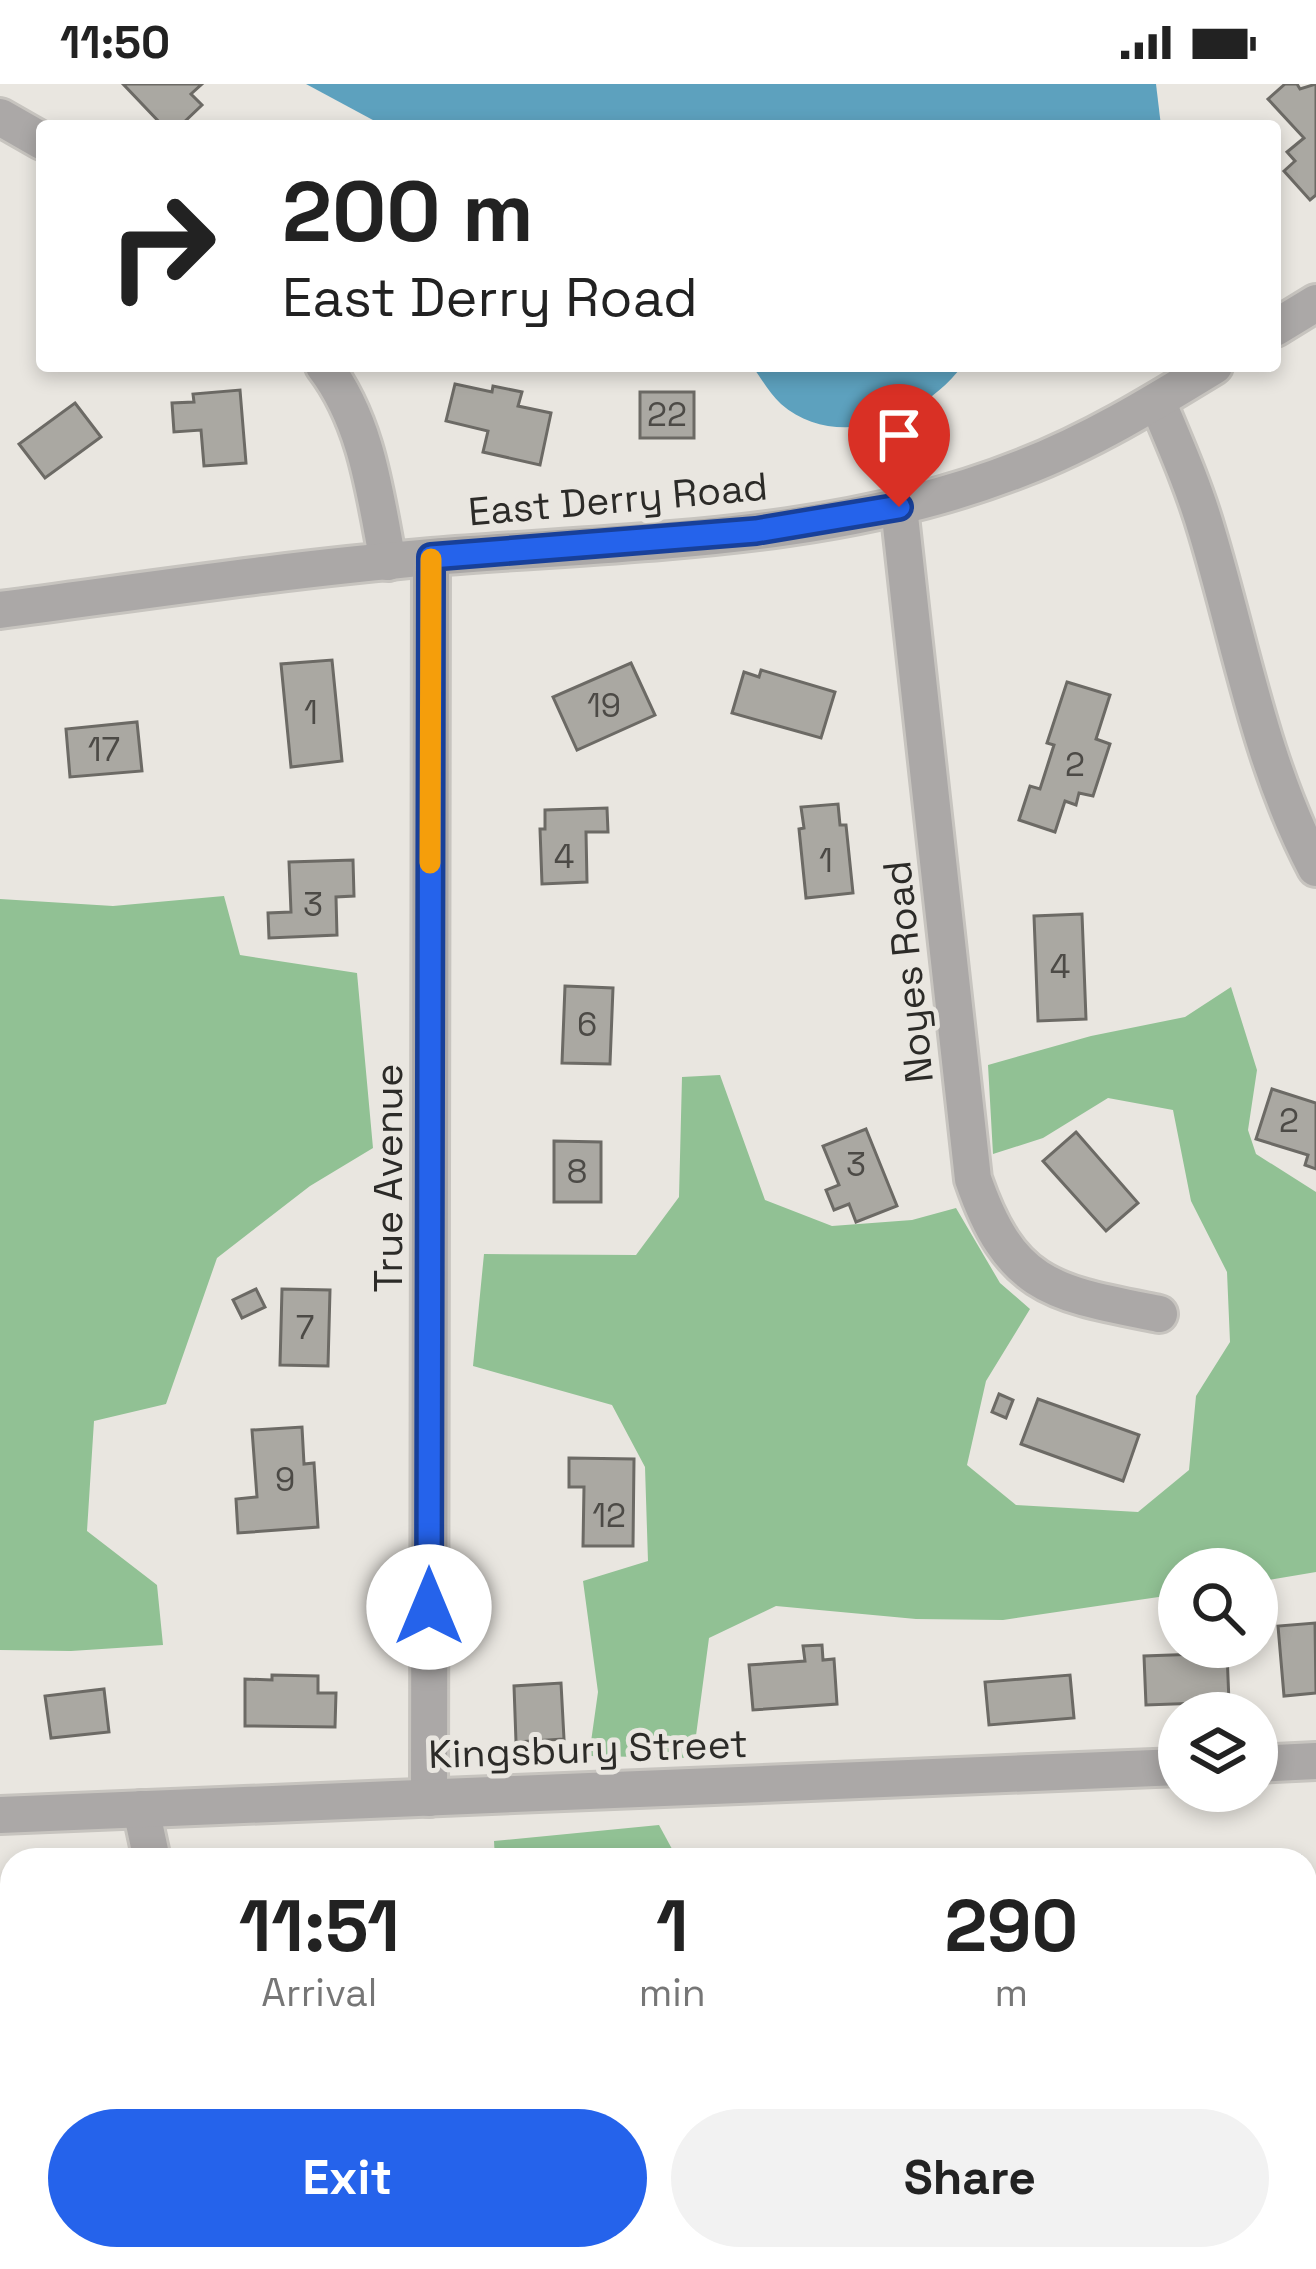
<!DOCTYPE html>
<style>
body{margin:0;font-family:"Space Grotesk",sans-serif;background:#f2f2f2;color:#222;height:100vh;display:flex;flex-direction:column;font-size:45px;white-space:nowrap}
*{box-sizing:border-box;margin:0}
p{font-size:39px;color:#767676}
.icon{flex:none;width:66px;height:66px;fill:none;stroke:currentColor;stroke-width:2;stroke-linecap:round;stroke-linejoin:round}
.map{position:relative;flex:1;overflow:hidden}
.panel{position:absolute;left:0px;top:1764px;width:1317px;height:423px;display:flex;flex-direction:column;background:#fff;border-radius:36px 36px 0 0;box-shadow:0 6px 18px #0003}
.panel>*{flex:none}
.hud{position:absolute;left:36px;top:36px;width:1245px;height:252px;border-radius:12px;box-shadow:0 6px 18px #0003;background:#fff;color:#222;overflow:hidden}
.fabs{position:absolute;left:1158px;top:1464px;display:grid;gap:24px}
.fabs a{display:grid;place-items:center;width:120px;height:120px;border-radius:50%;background:#fff;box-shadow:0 6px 18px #0003;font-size:60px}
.pin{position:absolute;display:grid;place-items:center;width:102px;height:102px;color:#fff;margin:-123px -51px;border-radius:50% 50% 50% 0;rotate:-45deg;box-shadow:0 0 12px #0007}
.pin .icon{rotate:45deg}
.me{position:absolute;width:132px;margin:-66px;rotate:0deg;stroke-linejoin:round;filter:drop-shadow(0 0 9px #0008)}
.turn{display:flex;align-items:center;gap:42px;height:252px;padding:0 48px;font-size:54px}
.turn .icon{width:156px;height:156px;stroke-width:2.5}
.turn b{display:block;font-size:84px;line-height:102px}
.eta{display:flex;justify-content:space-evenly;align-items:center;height:204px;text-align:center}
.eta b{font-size:72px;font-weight:700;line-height:84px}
.action{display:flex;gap:24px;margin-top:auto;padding:24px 48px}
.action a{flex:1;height:138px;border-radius:72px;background:#2563eb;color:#fff;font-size:48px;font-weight:700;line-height:138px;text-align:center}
.action a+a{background:#f2f2f2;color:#222}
.status{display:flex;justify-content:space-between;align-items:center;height:84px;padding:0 60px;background:#fff;direction:ltr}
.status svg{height:33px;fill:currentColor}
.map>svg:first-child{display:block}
.forest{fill:#91c194}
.water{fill:#5da1be}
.building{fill:#aaa8a2;stroke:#6c6a65;stroke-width:3}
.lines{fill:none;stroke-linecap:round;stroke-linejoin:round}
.minor-casing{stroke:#c7c4bf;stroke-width:42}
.minor{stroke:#aba8a7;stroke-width:36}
.route-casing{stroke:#184099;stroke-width:30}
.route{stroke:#2563eb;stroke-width:21}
.slow{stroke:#f59e0b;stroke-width:21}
.labels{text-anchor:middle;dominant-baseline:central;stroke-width:10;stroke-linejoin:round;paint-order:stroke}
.number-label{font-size:33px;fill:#4c4a46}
.street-label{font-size:39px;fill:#2c2b28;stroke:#e9e6e0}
</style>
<div class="status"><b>11:50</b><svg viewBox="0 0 49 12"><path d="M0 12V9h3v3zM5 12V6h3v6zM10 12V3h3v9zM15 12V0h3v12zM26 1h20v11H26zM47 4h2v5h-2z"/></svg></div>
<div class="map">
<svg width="1316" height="2185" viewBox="0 0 1316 2185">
<rect width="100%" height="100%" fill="#e9e6e0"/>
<!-- forest -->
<g class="forest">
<polygon points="224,812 240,871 357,889 373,1064 310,1102 217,1174 166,1320 94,1337 87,1447 157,1501 163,1561 71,1567 0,1566 0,815 113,822"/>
<polygon points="1231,903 1257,986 1248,1046 1256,1070 1316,1108 1316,1488 1257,1498 1257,1485 1179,1485 1179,1510 1003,1536 916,1535 776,1522 709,1554 693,1674 589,1672 598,1608 583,1497 648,1477 645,1383 612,1321 473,1282 484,1170 636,1171 679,1113 682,993 720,991 765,1116 832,1142 912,1136 956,1124 1000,1199 1030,1225 986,1297 967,1381 1016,1421 1138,1428 1189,1386 1196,1312 1230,1258 1227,1188 1191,1117 1173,1026 1108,1014 1043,1054 993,1070 988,981 1091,952 1185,933"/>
<polygon points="659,1741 678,1776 495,1776 494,1757"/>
<polygon points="1316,1872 1316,2185 440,2185 446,2175 1305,2175 1305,1875"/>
<polygon points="0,1961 12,1970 12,2175 83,2175 78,2185 0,2185"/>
</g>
<!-- water -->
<g class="water">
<polygon points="306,0 1156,0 1161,42 384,42"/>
<path d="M752,282h210c-39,53 -126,86 -181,38 -11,-10 -20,-26 -29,-38z"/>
</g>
<!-- building -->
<g class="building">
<polygon points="123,0 202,0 191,10 202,21 180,42 163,42"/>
<polygon points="1285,0 1297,0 1300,5 1316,0 1316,111 1310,116 1284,87 1295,77 1287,68 1304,54 1268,15"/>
<polygon points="455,300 492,308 493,302 522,308 518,322 551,329 540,381 483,368 488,347 446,337"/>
<polygon points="240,306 246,379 204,382 201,346 174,348 172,319 194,318 193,310"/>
<rect x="640" y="308" width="54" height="46"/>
<polygon points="75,319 101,353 45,394 19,360"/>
<polygon points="332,576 342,677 291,683 281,580"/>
<polygon points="631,579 655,631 577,666 553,613"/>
<polygon points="761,586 835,608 821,654 732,629 744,588 759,593"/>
<polygon points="1067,598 1110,611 1096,655 1110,660 1093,712 1079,709 1076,721 1065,717 1055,748 1019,736 1030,702 1040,705 1054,661 1047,659"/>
<polygon points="137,638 142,687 70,693 66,645"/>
<polygon points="838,720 840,741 846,741 853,809 806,814 799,745 804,744 801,723"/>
<polygon points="607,724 608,748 586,748 587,798 542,800 540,745 545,745 545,726"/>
<polygon points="353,776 354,812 336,813 337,851 269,854 268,829 291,828 289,778"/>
<polygon points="1082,830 1086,935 1038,937 1034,832"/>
<polygon points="565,902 613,904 610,980 562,979"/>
<polygon points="1272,1005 1316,1019 1316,1085 1305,1081 1308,1071 1256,1055"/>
<polygon points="866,1045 897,1122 856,1138 849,1120 834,1126 826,1106 839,1101 823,1062"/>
<polygon points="1076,1048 1138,1119 1106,1147 1043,1077"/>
<polygon points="554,1057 601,1058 601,1118 554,1118"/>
<polygon points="256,1205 265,1223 242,1234 233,1216"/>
<polygon points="282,1205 330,1206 328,1282 280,1281"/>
<polygon points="999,1310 1013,1316 1006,1334 992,1328"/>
<polygon points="1038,1315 1139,1351 1123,1397 1021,1360"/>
<polygon points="302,1343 304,1380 314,1379 318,1443 238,1449 236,1415 257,1413 252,1346"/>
<polygon points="569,1374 634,1375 633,1462 583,1462 584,1403 569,1403"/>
<polygon points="1315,1539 1316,1609 1284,1612 1278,1542"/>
<polygon points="822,1561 823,1576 834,1575 837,1620 753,1626 749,1581 805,1577 803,1562"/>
<polygon points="1227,1569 1229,1618 1146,1621 1144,1572"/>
<polygon points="272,1591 318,1592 318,1609 336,1609 335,1643 245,1642 245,1595 272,1596"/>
<polygon points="1070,1591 1074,1634 989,1641 985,1598"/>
<polygon points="561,1599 564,1655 516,1658 514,1602"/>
<polygon points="104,1605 109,1648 51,1654 45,1612"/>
<rect x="1214" y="1772" width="86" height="4"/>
<polygon points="7,1831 11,1872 0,1873 0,1832"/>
<polygon points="92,2175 151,2175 154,2185 82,2185 80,2179"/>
<polygon points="319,2175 370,2175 372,2185 321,2185"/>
</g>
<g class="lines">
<!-- minor casing -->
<g class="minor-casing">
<g id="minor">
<polyline points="0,33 42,57"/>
<polyline points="1275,244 1316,219"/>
<path d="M324,282c43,56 51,128 64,196"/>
<path d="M1157,317c18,43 37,86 50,131 34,113 53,230 109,336"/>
<path d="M899,423l74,672c38,110 81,114 186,135"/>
<path d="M0,526c144,-19 288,-41 432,-53 197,-16 404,-15 590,-89 68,-26 130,-64 192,-102"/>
<polyline points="1257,1680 1316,1677"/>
<polyline points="429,1714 431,474"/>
<polyline points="141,1725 152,1776"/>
<polyline points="0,1731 1179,1683"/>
<polyline points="241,2175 243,2185"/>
</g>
</g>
<!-- minor -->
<use href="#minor" class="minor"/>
</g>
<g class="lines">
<!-- route casing -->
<g class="route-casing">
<polyline id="route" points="429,1523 431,473 756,447 899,423"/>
</g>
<!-- route -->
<use href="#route" class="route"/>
<!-- slow -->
<polyline class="slow" points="430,779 431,475"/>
</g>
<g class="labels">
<!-- number labels -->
<g class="number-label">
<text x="667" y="331">22</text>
<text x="604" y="622">19</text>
<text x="311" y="629">1</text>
<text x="104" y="666">17</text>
<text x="1075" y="681">2</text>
<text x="564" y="773">4</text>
<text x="826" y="777">1</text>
<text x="313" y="821">3</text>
<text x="1060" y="883">4</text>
<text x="587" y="941">6</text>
<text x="1289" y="1037">2</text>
<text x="856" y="1081">3</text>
<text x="577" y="1088">8</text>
<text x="305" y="1244">7</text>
<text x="285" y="1396">9</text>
<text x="609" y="1432">12</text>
</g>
<!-- street labels -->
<g class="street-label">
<text transform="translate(618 415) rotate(-5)">East Derry Road</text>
<text transform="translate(908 888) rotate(-96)">Noyes Road</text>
<text transform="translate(388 1094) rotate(-90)">True Avenue</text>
<text transform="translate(588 1665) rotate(-2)">Kingsbury Street</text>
</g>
</g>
</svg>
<div class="fabs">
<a><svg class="icon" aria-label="search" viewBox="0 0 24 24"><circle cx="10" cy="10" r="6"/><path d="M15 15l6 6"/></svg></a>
<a><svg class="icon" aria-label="layers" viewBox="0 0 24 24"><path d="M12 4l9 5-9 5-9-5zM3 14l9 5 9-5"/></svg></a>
</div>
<div class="pin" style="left:899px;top:423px;background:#d93025"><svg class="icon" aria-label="arrive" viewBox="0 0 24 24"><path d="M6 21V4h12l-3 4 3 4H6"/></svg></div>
<svg class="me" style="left:429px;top:1523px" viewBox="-20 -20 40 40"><circle r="19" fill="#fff"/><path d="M0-13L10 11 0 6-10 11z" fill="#2563eb"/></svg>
<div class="hud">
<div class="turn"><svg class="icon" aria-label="right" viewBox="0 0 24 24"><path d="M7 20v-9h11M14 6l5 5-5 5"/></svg><div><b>200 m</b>East Derry Road</div></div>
</div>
<section class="panel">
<div class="eta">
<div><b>11:51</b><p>Arrival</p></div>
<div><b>1</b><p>min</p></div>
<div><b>290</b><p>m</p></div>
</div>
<div class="action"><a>Exit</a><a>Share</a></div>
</section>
</div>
